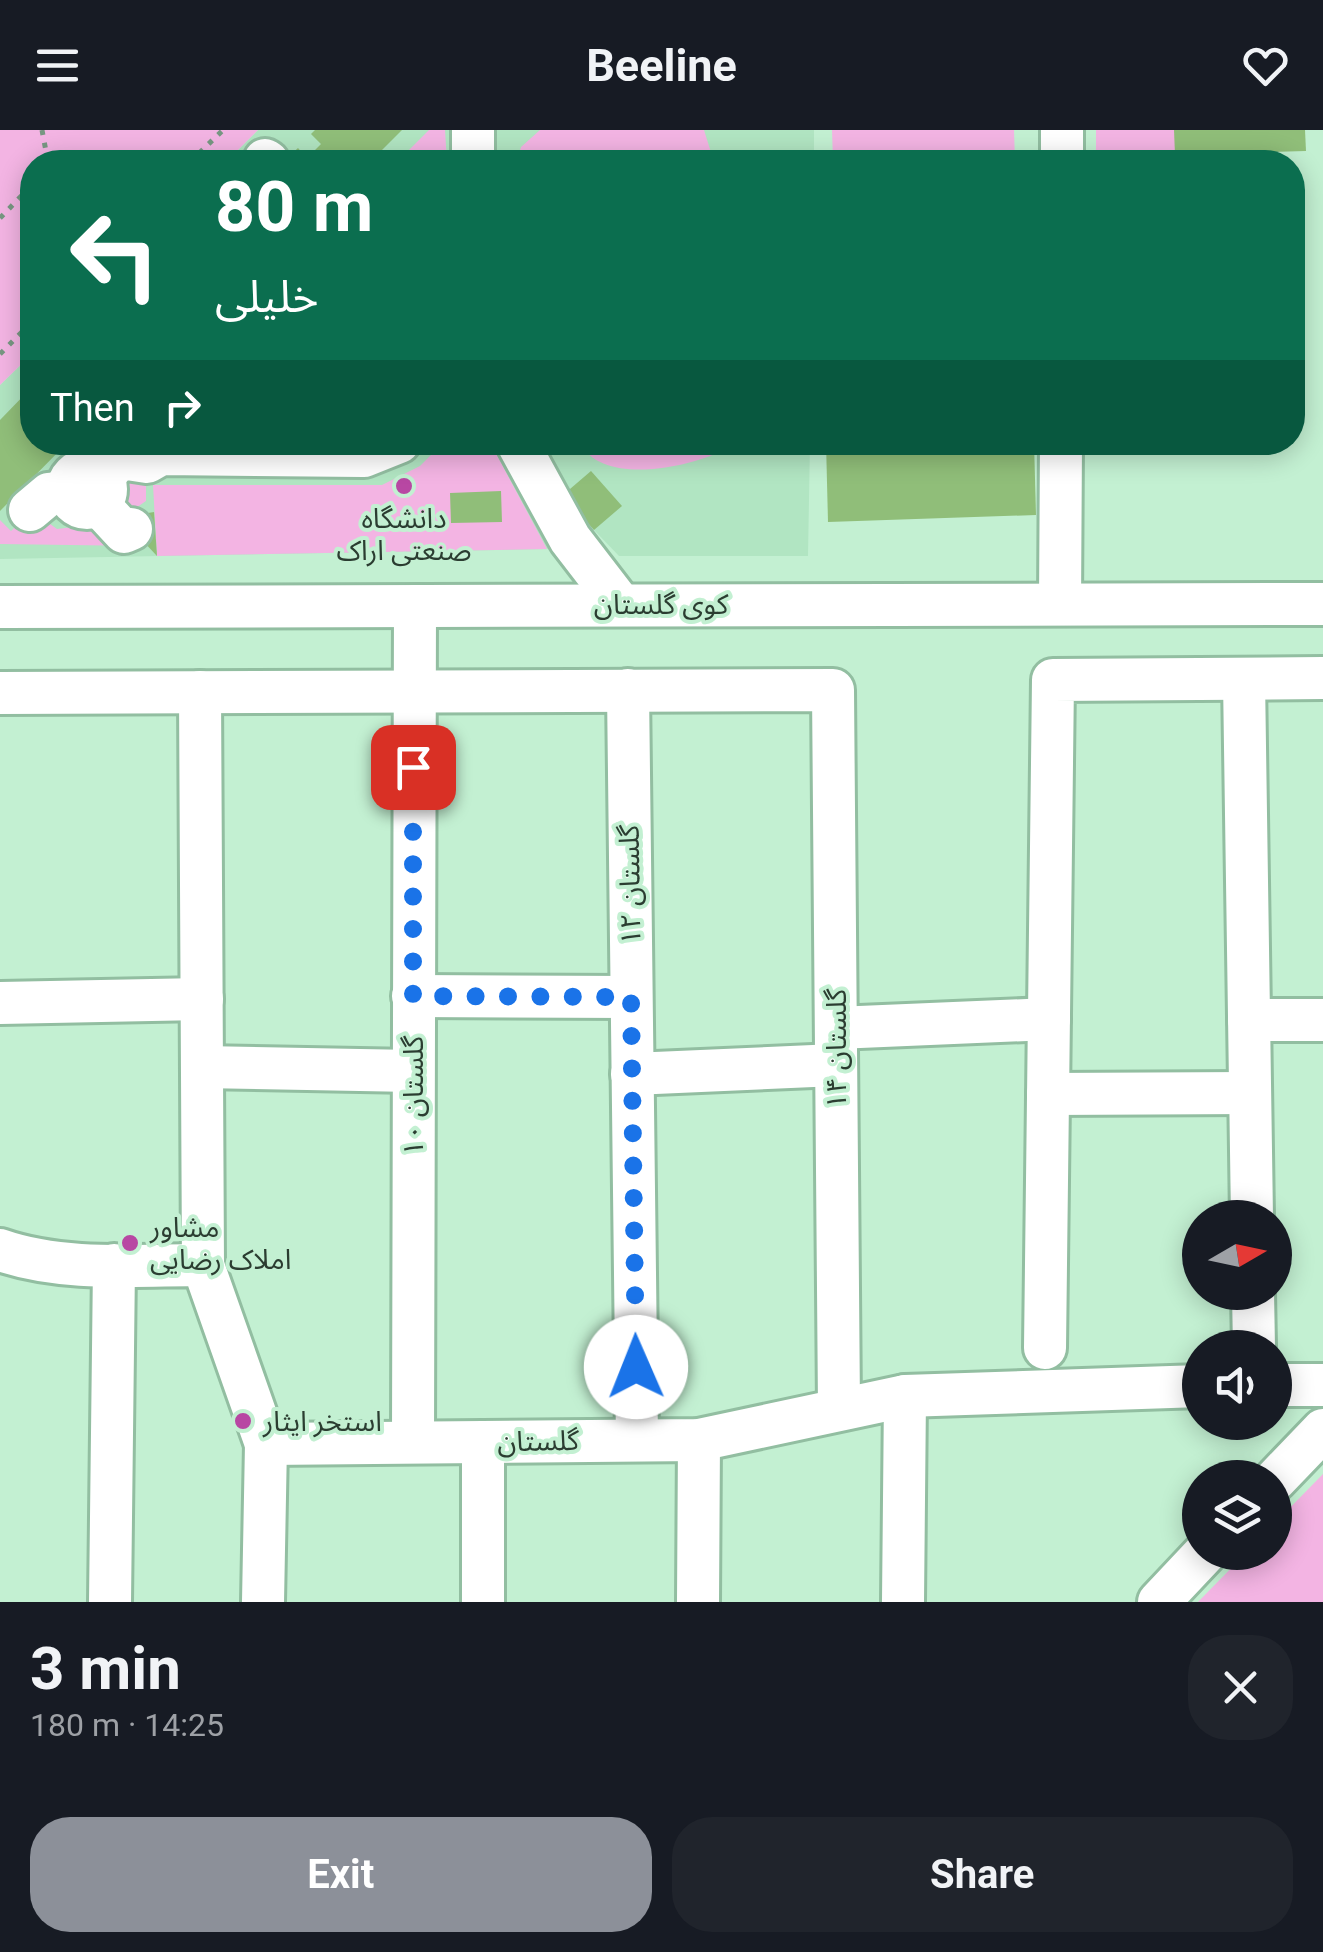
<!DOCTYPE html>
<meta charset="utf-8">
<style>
body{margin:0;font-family:Roboto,"Noto Sans Arabic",sans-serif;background:#20242c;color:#f1f3f6;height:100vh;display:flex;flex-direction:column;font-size:38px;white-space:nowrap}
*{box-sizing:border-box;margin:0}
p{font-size:32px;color:#9ea1a6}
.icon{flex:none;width:55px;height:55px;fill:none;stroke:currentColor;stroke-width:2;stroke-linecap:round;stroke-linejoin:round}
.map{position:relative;height:1472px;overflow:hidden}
.details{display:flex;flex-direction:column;background:#171b24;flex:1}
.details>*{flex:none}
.banner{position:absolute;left:20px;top:20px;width:1285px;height:305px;border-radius:40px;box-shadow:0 5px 25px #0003;background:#0b6e4f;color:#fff;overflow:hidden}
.needle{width:65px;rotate:81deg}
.fabs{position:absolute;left:1182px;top:1070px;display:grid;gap:20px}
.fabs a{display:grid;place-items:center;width:110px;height:110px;border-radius:50%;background:#171b24;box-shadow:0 5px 25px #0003;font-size:50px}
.pin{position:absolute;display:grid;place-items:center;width:85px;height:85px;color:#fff;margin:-42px;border-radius:20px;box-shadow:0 5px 15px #0006}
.me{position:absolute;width:110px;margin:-55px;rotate:359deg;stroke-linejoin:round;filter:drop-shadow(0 0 8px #0008)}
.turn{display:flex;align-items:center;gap:35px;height:210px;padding:0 30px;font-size:45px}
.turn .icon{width:130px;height:130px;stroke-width:2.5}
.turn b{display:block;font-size:70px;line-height:85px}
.then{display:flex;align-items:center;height:95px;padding:0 30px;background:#0003;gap:20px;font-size:38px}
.round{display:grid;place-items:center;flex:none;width:105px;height:105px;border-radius:40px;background:#20242c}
.headline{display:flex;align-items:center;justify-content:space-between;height:170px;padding:0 30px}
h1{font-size:60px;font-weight:700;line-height:75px}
.button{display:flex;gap:20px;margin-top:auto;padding:20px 30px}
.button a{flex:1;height:115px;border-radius:40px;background:#8c9099;color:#fff;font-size:40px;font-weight:700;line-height:115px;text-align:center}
.button a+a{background:#20242c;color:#f1f3f6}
header{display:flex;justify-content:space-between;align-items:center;height:130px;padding:0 30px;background:#171b24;font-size:45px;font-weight:700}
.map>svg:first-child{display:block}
.built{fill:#b1e5c2}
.green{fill:#f3b4e3}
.building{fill:#90be79}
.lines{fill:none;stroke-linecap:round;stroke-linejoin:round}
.minor-casing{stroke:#92bea1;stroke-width:48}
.path{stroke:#779782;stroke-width:5;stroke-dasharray:5 8;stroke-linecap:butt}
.minor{stroke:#fff;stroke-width:42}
.route{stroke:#1a73e8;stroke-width:18;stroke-dasharray:0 32.4}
.poi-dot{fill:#b847a3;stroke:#c3f0d2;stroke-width:4}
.labels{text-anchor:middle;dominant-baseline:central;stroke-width:8;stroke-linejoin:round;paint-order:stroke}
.poi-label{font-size:28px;fill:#2b3d31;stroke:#c3f0d2;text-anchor:start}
.street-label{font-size:28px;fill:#2b3d31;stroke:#c3f0d2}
</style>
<header><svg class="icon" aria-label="menu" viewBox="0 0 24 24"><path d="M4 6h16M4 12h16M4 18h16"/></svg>Beeline<svg class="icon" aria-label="heart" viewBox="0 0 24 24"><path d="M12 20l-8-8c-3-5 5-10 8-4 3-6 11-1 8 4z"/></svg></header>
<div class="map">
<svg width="1323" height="1472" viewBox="0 0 1323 1472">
<rect width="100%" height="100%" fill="#c3f0d2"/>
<!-- built -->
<g class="built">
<polygon points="258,0 814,0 814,32 226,32"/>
<polygon points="32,224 32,312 810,313 808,426 619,426 594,400 547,419 0,429 0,255"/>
</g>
<!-- green -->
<g class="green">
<polygon points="0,0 258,0 226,32 32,32 32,224 0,255"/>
<polygon points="429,0 445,0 447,32 397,32"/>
<polygon points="540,0 704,0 714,32 517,32 521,17"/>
<polygon points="832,0 1014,0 1015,32 833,32"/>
<rect x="1096" y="0" width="93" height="32"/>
<polygon points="443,313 491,314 547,419 157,426 153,355 382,355 420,336"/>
<path d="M580,313h157c-35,23 -134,46 -157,0z"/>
<polygon points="128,342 146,342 146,371 124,386 112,372 128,355"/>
<polygon points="0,390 11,401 22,390 34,401 46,391 57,399 90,395 140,416 0,414"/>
<polygon points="1323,1344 1323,1472 1198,1472 1246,1423 1275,1422 1275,1393"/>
</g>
<!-- building -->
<g class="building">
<polygon points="315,0 402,0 370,32 283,32 298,18 307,28 321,14 311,4"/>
<polygon points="1174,0 1305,0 1306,21 1175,25"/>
<polygon points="32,257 32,312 68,312 0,381 0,290"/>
<polygon points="826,312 1034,312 1036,385 828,392"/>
<polygon points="591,341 622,376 594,400 563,365"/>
<polygon points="501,361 502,392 451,393 450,363"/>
<polygon points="154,382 157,426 126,393 130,386"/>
</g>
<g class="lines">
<!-- minor casing -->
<g class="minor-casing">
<g id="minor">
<polyline points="473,0 473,32"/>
<polyline points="265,30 268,32"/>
<polyline points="1062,32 1062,0"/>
<polyline points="517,312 570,409 620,474"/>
<circle cx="87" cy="359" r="19"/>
<polyline points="101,347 121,328 147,332 161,324 364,326 399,312"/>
<polyline points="98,374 124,402 131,399"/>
<polyline points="30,380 49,364 69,362"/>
<polyline points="1060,474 1061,312"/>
<polyline points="0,477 1323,474"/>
<polyline points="1244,549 1252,1088"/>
<polyline points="628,560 637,1310"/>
<polyline points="200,562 203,1135"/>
<polyline points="0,563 833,560 839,1278"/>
<polyline points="413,866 631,867"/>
<polyline points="0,873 202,869"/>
<polyline points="1249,890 1323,890"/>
<polyline points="836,898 1049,889"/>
<polyline points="202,937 413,941"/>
<polyline points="632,944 836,935"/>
<polyline points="1048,964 1250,963"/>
<path d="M0,1120c63,22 137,15 203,15l63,179 433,-4 206,-44 295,-10"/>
<polyline points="1253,1162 1254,1218"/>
<polyline points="1045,1218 1053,550 1323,548"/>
<polyline points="1275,1255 1323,1255"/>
<polyline points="413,1312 415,476"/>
<polyline points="483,1312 483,1472"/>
<polyline points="1275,1350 1323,1300"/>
<polyline points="110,1472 114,1135"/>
<polyline points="263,1472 266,1314"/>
<polyline points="698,1472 699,1310"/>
<polyline points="903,1472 905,1266"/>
<polyline points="1159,1472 1206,1422"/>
</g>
</g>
<!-- path -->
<g class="path">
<polyline points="42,0 48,32"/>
<polyline points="190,32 223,0"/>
<polyline points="0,88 32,55"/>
<polyline points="0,224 32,192"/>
</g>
<!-- minor -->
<use href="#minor" class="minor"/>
</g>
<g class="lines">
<!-- route -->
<polyline class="route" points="413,637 413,866 631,867 636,1237"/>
</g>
<!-- markers -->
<g class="poi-dot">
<circle cx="404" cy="356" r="10"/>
<circle cx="130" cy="1113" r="10"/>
<circle cx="243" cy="1291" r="10"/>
</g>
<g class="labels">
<!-- poi labels -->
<g class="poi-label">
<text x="404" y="388" text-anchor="middle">دانشگاه<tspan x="404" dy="32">صنعتی اراک</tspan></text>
<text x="150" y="1097">مشاور<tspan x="150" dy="32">املاک رضایی</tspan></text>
<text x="263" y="1291">استخر ایثار</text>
</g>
<!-- street labels -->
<g class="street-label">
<text x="661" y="474">کوی گلستان</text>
<text transform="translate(630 755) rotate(-91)">گلستان ۱۲</text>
<text transform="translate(836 919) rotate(-90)">گلستان ۱۴</text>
<text transform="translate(413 966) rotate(-90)">گلستان ۱۰</text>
<text transform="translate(538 1311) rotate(-1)">گلستان</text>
</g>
</g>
</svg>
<div class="fabs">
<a><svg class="needle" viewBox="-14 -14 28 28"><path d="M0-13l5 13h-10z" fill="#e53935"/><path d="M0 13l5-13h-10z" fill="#9ea1a6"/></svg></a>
<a><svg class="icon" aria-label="sound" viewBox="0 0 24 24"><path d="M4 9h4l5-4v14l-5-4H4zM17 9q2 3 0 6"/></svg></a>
<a><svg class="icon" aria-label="layers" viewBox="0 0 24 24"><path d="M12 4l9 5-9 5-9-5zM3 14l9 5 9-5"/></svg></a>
</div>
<div class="pin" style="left:413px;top:637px;background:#d93025"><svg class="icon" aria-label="arrive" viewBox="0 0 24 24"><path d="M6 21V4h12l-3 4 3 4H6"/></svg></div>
<svg class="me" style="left:636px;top:1237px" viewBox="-20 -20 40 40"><circle r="19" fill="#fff"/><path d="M0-13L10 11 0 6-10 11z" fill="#1a73e8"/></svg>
<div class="banner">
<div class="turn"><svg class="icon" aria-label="left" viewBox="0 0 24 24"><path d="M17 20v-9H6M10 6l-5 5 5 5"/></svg><div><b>80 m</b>خلیلی</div></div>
<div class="then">Then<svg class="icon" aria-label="right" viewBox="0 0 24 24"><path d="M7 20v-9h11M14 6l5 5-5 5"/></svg></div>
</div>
</div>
<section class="details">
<div class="headline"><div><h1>3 min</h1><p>180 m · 14:25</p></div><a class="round"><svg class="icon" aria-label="close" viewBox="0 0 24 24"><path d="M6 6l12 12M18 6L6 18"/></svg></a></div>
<div class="button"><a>Exit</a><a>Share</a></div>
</section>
